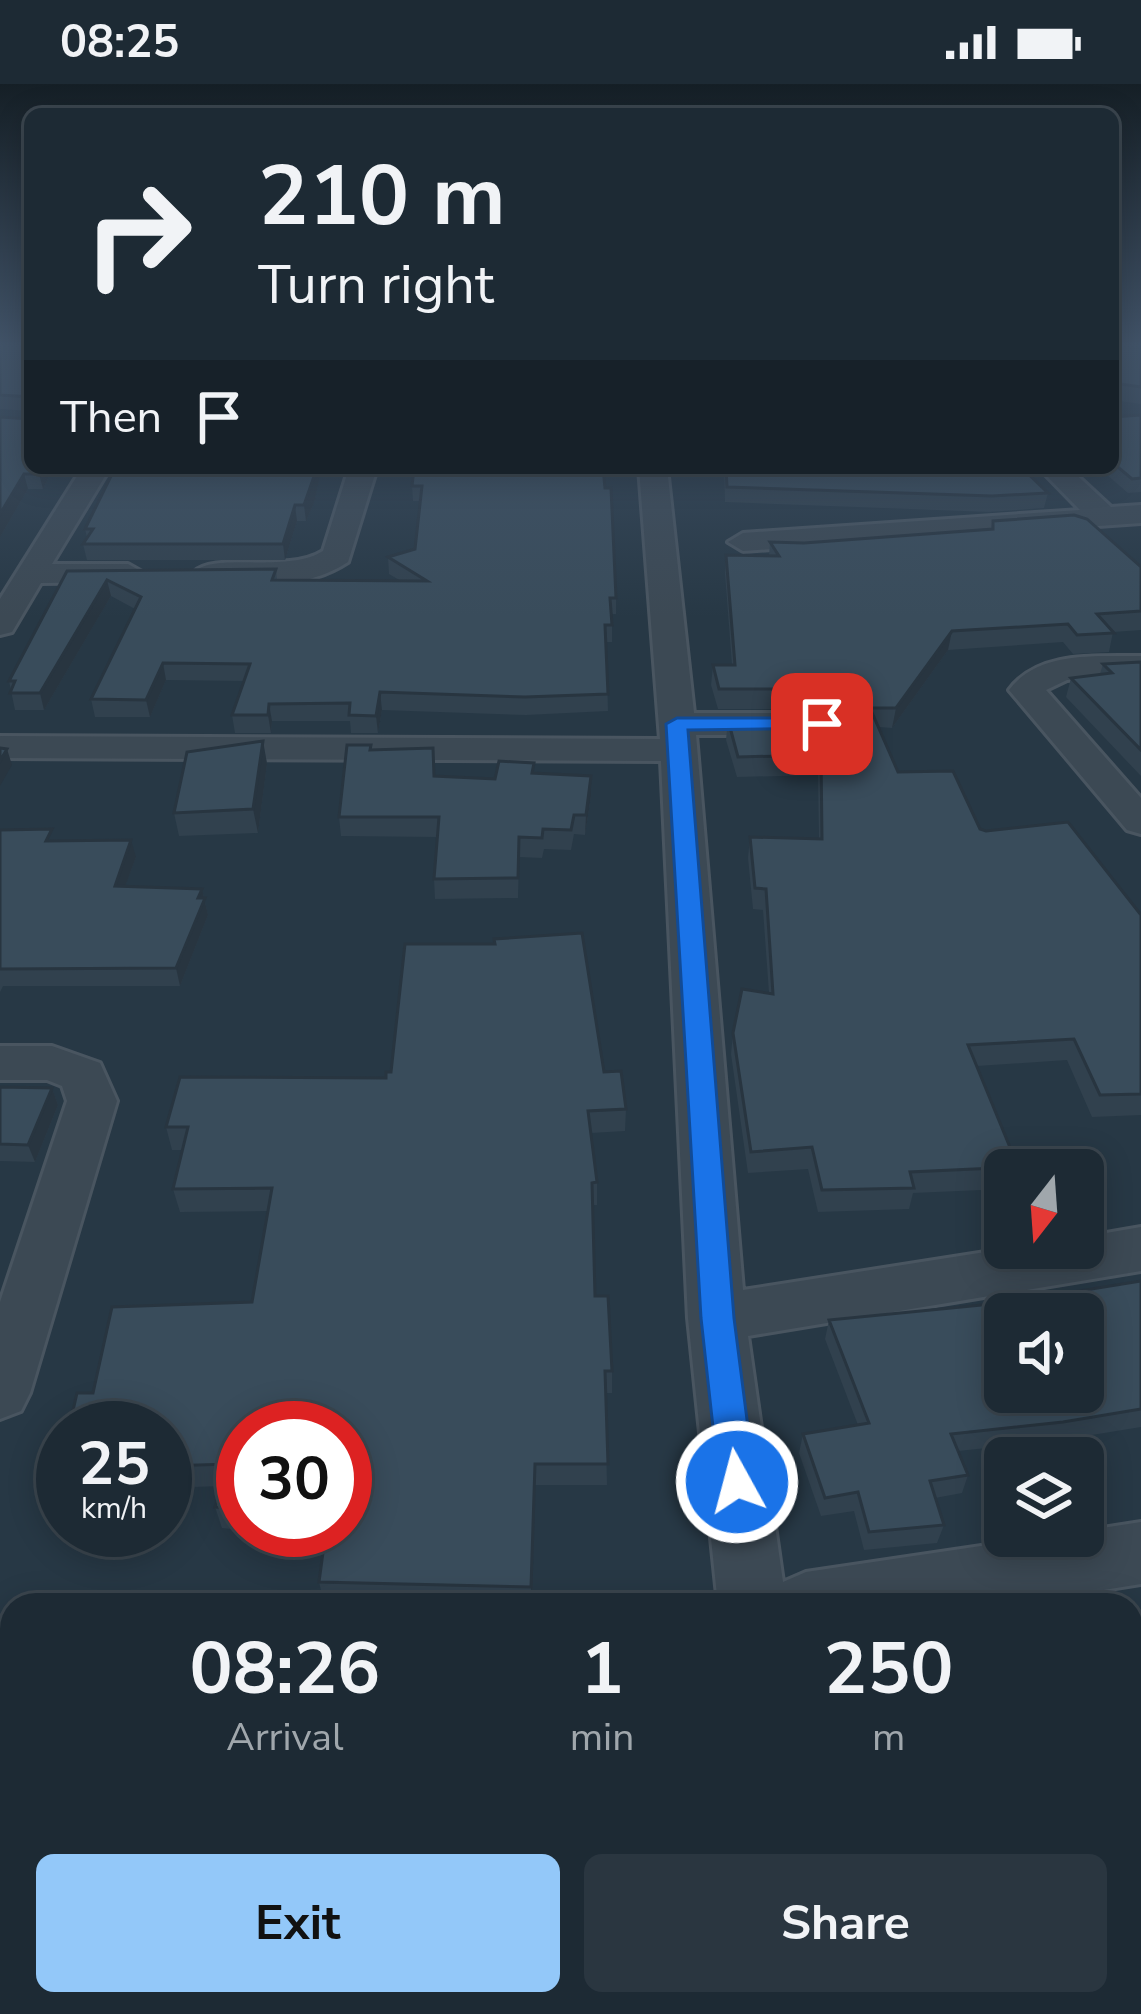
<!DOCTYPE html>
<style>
body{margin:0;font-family:"Nunito Sans",sans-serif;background:#2a3640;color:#f1f3f6;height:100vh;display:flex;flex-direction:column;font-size:45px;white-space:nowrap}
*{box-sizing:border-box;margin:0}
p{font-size:39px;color:#a0a7ac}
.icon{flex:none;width:66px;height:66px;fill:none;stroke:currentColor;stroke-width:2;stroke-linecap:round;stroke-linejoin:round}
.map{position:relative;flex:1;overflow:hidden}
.sheet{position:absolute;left:0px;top:1509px;width:1143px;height:423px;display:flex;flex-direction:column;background:#1d2a34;border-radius:36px 36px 0 0;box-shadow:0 6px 30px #0003,0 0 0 3px #3b464f}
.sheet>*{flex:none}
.hud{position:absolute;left:24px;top:24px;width:1095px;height:366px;border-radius:18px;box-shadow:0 6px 30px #0003,0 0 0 3px #3b464f;background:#1d2a34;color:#f1f3f6;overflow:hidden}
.needle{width:78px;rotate:197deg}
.buttons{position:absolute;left:984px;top:1065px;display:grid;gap:24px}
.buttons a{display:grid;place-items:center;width:120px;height:120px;border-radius:18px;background:#1d2a34;box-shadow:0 6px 30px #0003,0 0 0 3px #3b464f;font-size:60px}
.speed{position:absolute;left:36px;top:1317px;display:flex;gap:24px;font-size:60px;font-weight:700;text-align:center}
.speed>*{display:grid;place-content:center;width:156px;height:156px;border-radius:50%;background:#1d2a34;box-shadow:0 6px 30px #0003,0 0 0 3px #3b464f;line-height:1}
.speed small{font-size:30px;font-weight:400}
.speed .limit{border:18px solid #d22;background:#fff;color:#111}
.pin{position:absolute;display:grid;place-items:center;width:102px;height:102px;color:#fff;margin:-51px;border-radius:24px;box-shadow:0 6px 18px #0006}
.me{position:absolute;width:132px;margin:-66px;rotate:353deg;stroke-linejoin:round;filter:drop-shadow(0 0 9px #0008)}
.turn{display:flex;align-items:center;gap:42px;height:252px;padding:0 36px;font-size:54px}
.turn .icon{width:156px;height:156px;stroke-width:2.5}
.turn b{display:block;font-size:84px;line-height:102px}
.then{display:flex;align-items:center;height:114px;padding:0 36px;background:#0003;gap:24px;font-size:45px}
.eta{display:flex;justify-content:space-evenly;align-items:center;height:204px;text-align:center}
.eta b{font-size:72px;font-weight:700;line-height:84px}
.primary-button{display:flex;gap:24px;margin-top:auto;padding:24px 36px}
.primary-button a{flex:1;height:138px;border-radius:18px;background:#93c8f9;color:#111;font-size:48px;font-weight:700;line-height:138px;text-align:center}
.primary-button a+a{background:#2a3640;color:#f1f3f6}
.status{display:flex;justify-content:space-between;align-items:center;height:84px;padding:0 60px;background:#1d2a34;direction:ltr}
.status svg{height:33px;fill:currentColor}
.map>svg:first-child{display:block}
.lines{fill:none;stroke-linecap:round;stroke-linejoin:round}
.minor-casing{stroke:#495560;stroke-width:6}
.minor{fill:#3c4954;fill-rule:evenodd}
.wall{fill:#31414e;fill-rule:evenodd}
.shaded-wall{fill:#283540}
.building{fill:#394c5b;stroke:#283540;stroke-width:3;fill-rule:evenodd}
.route{fill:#1a73e8;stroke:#114b97;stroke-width:3}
</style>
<div class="status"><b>08:25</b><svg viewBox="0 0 49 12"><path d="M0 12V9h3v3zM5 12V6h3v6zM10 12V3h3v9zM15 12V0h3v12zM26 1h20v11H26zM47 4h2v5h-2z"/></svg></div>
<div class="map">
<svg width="1141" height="1930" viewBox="0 0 1141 1930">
<rect width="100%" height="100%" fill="#273845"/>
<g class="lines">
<!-- minor casing -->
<g class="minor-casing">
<g id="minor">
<polygon points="82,384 110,384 52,480 128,480 144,489 128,498 41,499 12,548 0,551 0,515"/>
<path d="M349,384h28l-29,94c-41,27 -104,29 -150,18l-5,-7c20,-22 94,1 130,-22z"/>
<polygon points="639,384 667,384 694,629 793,629 806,632 811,640 806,648 793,651 696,651 743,1206 1011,1164 1083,1164 1083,1153 1141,1143 1141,1187 748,1252 783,1498 806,1488 1048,1452 1083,1452 1083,1447 1141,1438 1141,1500 1010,1521 718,1521 688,1234 661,677 0,674 0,652 660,655"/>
<polygon points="1039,384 1069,384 1111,423 1141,421 1141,439 743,467 728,458 743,449 1080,426"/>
<path d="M1141,572v20l-74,4 -21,10 95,108v36l-14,-4 -118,-140c30,-40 88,-33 132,-34z"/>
<polygon points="0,962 52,962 100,979 117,1017 30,1309 21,1327 0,1335 0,1218 67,1017 62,1002 47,996 0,996"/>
<polygon points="1131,1713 1141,1717 1141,1828 1131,1824"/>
<polygon points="755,1920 837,1920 838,1930 756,1930"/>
</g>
</g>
<!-- minor -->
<use href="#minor" class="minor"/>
</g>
<!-- wall -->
<g class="wall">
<polygon points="0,262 30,262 30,384 53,384 43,405 28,405 0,453 29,335 30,327 0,325"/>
<polygon points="1113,262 1141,263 1141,320 1113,316"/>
<polygon points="1141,331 1141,408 1128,409 1099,384 1113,384 1113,333"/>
<polygon points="115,384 322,384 314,419 306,437 297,437 285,476 87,476 83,460 87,454 85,445"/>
<polygon points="414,384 616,514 616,530 612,530 612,558 606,558 608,627 526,631 382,626 378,649 351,649 350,637 272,637 271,649 235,649 232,631 244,597 166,596 150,633 95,633 91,615 135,525 111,512 44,626 15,626 9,597 67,487 276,485 277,496 401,497 389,490 388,473 415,465 420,417 413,417 412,402"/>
<polygon points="724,384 1022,384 1048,409 1044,424 989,428 725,418"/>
<polygon points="993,437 1141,483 1141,546 1113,548 1109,568 1073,570 1063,558 948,566 892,644 879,643 898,688 980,745 1141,831 1141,1031 1092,1033 1067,976 977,982 1018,1083 1017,1086 1005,1086 1005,1105 913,1109 909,1125 818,1128 808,1085 748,1089 731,970 733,949 769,909 763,826 753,825 748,774 750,753 819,755 818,691 737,693 726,656 728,636 826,636 839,631 836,628 822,625 718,625 711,601 713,581 732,581 725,489 726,471 769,472 770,458 804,459 991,445"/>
<polygon points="1141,578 1141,692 1066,613 1071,594 1100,590 1103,580"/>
<polygon points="263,657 267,680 258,749 179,752 174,729"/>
<polygon points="372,666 435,692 495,695 535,689 591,712 585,751 574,750 571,766 544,765 542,774 519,773 518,814 435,815 434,795 437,753 341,752 339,733"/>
<polygon points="0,746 136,773 125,802 202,805 208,831 180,902 3,902 0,908"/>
<path d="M604,988l22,37 -1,22 -34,2 6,49v23h-4l2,91 17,75v22h-7l2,92h-72l-3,120 -208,-2 -5,-21 6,-43 -103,-11 -7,-21 7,-21 -57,2v-60l-72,-35 159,-91 16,-91 -88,1 -7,-23 10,-39h-11l-6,-23 220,-49zM243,1344l102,102h-102z"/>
<polygon points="0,1003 52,1004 58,1021 35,1078 0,1077"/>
<polygon points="1141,1197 1141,1343 1055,1357 958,1367 968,1391 962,1409 935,1414 944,1441 937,1459 864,1466 854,1427 821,1432 799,1369 803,1350 858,1341 825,1255 829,1236 1012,1218"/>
<polygon points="12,1536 12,1881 0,1882 0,1539"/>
<polygon points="993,1920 1057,1920 1059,1930 994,1930"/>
</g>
<!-- shaded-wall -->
<g class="shaded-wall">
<polygon points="42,384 53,384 43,405 39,390"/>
<polygon points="317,384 322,384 314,419 306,437 304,421"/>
<polygon points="24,390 28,405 0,453 0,430"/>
<polygon points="295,421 297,437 285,476 283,460"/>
<polygon points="107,496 111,512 44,626 40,609"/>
<polygon points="952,547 948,566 892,644 896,624"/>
<polygon points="163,579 166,596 150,633 146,616"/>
<polygon points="380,608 382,626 378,649 376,632"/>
<polygon points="269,620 272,637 271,649 268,631"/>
<polygon points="263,657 267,680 258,749 253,725"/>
<polygon points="7,665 12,681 0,702 0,677"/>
<polygon points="591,692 591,712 585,751 586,731"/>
<polygon points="131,756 136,773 119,819 115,802"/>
<polygon points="202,805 208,831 180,902 176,884"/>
<polygon points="52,1004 58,1021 35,1078 28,1061"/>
<polygon points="535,1380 535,1401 532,1521 531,1503"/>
<polygon points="244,1920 256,1920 254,1930 243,1930"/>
</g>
<!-- building -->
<g class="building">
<polygon points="0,262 30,262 30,384 42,384 39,390 24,390 0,430 0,333 29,335 30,313 0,311"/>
<polygon points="1113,262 1141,263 1141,303 1113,299"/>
<polygon points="1141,331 1141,394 1132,395 1113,379 1113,333"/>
<polygon points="115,384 317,384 304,421 295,421 283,460 83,460 93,445 85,445"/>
<polygon points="414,384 603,384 605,404 611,404 616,514 610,514 612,541 605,541 608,610 525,613 380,608 376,632 349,631 350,619 269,620 268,631 232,631 250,580 163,579 146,616 91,615 141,513 107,496 40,609 10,609 15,597 9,597 67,487 276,485 272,496 427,497 388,473 415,465 422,402 412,402"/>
<polygon points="726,384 1022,384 1048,409 992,412 727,403"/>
<polygon points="1074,431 1087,435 1141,483 1141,527 1097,530 1114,549 1077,551 1068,540 952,547 896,624 870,624 898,688 953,687 980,745 986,747 1068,738 1141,831 1141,1010 1100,1011 1074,955 968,961 1018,1083 910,1088 914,1104 822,1106 812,1063 751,1068 733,949 742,905 773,910 766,805 755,804 750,753 822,755 821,671 738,673 728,636 826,636 842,631 847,618 839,608 825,605 719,605 713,581 735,581 726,471 779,472 770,458 804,459 993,445 993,437"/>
<polygon points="1141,578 1141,666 1071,594 1112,589 1103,580"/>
<polygon points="263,657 253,725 174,729 187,668"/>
<polygon points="347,661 371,661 370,666 433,664 434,692 495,695 499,677 534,679 532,689 591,692 586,731 574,731 571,746 543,745 542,754 519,753 518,794 434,795 439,733 339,733"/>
<polygon points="0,664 7,665 0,677"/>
<polygon points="52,745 46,757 131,756 115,802 202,805 198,814 205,814 176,884 0,885 0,746"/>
<polygon points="582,849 604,988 621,987 626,1025 588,1027 597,1098 592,1099 595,1212 608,1212 612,1287 605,1287 608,1380 535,1380 531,1503 319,1498 326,1446 345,1446 345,1344 243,1344 243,1426 215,1423 230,1380 165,1382 165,1344 69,1344 77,1309 93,1309 112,1223 252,1218 272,1104 173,1105 188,1043 166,1043 180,993 386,994 386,988 391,988 405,860 495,860 494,855"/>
<polygon points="0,1003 52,1004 28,1061 0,1060"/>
<path d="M1141,1197v128l-78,13 -112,12 17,41 -38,6 14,44 -75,7 -11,-40 -33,6 -22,-64 66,-11 -40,-103 183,-18zM1005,1230h78v78h-78z"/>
<polygon points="583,1510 635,1512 635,1521 583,1521"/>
<polygon points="12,1536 12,1863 0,1863 0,1539"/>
<polygon points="110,1920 244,1920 243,1930 108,1930"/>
<polygon points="1003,1920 1057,1920 1059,1930 1004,1930"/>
</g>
<!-- sky -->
<linearGradient id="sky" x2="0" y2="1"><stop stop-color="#151f26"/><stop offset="0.49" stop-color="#415368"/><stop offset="1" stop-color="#415368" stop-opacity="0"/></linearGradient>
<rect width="1141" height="533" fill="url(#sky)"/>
<!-- route -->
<polygon class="route" points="822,634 832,640 829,644 688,646 734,1234 755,1398 750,1409 737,1414 725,1409 719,1398 701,1234 666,640 677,634"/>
</svg>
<div class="buttons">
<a><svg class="needle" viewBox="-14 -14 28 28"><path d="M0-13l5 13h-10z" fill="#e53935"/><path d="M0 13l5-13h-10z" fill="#a0a7ac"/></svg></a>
<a><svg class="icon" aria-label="sound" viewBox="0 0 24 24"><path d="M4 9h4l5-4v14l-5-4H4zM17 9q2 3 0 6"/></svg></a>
<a><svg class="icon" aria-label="layers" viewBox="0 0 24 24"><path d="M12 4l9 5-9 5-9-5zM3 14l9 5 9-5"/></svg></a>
</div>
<div class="speed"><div>25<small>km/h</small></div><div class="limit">30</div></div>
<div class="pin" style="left:822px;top:640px;background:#d93025"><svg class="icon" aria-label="arrive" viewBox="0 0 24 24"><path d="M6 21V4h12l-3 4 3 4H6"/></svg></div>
<svg class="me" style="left:737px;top:1398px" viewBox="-20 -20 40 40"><circle r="17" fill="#1a73e8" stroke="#fff" stroke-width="3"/><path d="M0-11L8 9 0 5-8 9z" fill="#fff"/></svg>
<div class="hud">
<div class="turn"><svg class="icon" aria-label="right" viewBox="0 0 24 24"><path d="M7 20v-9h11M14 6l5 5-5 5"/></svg><div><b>210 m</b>Turn right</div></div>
<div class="then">Then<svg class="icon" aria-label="arrive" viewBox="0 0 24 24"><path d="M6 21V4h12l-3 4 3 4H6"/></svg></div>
</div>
<section class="sheet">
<div class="eta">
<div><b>08:26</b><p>Arrival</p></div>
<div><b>1</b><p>min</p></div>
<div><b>250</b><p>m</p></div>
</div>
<div class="primary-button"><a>Exit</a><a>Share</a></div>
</section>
</div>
